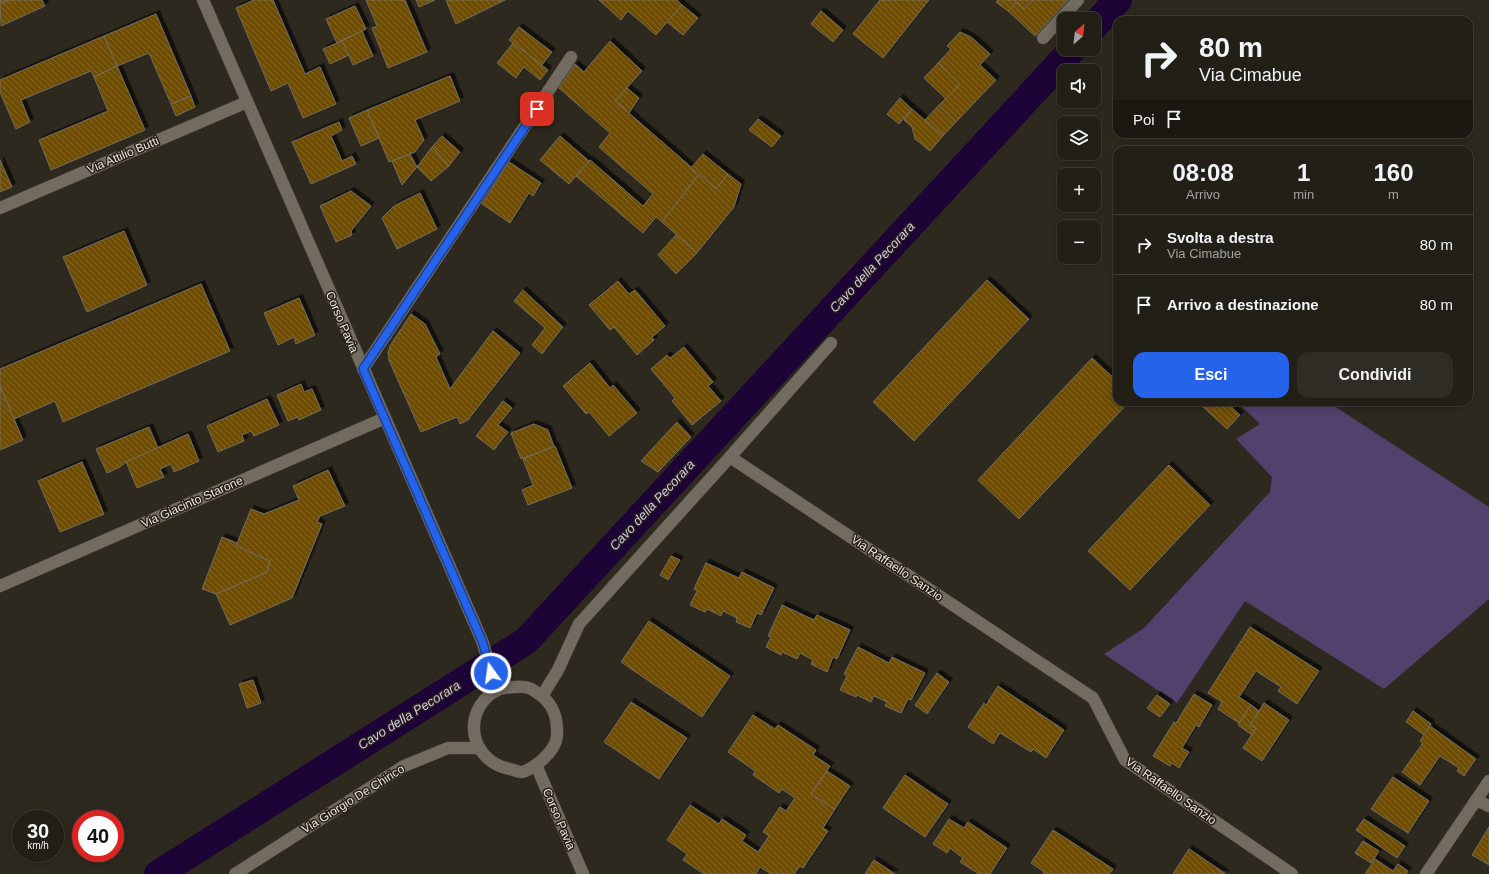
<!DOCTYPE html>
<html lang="it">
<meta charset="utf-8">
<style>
body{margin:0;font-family:Arial,sans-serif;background:#2e2c24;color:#f1f3f6;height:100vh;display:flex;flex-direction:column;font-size:15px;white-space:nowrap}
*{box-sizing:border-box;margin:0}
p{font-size:13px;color:#a2a2a1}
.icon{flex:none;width:22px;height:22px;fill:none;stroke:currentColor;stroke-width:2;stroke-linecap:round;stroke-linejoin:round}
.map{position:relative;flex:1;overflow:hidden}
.panel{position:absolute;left:1113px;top:146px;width:360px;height:260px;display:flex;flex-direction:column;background:#221f17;border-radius:12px;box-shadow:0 2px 10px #0003,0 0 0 1px #3f3d36}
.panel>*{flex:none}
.top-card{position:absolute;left:1113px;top:16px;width:360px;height:122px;border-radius:12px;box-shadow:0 2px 10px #0003,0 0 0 1px #3f3d36;background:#221f17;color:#f1f3f6;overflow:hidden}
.needle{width:26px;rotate:28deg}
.fabs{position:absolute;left:1057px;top:12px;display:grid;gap:8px}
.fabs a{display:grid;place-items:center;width:44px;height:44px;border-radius:8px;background:#221f17;box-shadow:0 2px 10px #0003,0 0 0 1px #3f3d36;font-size:20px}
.speed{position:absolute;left:12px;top:810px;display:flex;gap:8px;font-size:20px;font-weight:700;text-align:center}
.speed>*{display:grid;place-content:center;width:52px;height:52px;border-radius:50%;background:#221f17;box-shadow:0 2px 10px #0003,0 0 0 1px #3f3d36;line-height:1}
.speed small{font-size:10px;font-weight:400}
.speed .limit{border:6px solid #d22;background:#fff;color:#111}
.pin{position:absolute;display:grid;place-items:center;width:34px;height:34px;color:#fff;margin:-17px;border-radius:8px;box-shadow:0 2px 6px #0006}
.me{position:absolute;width:44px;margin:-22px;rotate:346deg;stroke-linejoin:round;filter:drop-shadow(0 0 3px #0008)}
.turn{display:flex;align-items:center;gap:14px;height:84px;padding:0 20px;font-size:18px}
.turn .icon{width:52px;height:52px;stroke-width:2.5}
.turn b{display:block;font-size:28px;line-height:34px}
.then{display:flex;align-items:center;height:38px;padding:0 20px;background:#0003;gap:8px;font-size:15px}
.eta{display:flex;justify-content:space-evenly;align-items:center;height:68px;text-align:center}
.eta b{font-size:24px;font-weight:700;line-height:28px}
.cta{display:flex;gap:8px;margin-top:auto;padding:8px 20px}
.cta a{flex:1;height:46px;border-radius:12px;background:#2563eb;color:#fff;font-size:16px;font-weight:700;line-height:46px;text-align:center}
.cta a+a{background:#2e2c24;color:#f1f3f6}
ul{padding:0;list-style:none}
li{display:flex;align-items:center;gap:12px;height:60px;padding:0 20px;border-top:1px solid #3f3d36}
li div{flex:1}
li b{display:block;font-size:15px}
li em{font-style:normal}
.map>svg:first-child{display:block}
.grass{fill:#51416d}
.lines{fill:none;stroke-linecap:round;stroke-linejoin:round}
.canal{stroke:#1c0436;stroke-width:28}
.building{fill:url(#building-back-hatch);stroke:#726c61;filter:url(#shadow)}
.minor-casing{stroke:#4a453d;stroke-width:13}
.minor{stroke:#726b60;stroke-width:12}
.route-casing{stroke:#184099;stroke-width:10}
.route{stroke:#2563eb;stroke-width:7}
.labels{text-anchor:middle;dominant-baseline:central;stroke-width:3;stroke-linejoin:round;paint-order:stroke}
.street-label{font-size:12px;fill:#ece8e2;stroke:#251f16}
.water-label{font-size:13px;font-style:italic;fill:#d5c7f0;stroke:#251f16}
</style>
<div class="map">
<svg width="1489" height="874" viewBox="0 0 1489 874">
<defs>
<pattern id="building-back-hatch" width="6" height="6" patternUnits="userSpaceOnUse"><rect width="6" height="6" fill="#6e4d02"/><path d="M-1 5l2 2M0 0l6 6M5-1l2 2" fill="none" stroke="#836727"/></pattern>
<filter id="shadow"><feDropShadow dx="3.5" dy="-3.5" stdDeviation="0" flood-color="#0009"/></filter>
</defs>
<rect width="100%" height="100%" fill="#2e291f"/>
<!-- grass -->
<polygon class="grass" points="1237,402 1328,402 1489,507 1489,599 1384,689 1245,601 1177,703 1104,654 1144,628 1270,492 1272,477 1236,439 1260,424"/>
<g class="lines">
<!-- canal -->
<g class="canal">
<polyline points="1094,26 1118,0"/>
<polyline points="158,874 526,641 1073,49"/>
</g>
</g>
<!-- building -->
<g class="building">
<polygon points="0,0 9,0 0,4"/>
<polygon points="9,0 42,0 45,6 1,26 0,4"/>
<polygon points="254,0 273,0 305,74 320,67 336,104 303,118 288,83 271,91 236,8"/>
<polygon points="366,0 405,0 427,52 388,68 372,28 377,26"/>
<polygon points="416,0 435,0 419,7"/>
<polygon points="446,0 505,0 456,24"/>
<polygon points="599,0 677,0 682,5 656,35 628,11 621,20"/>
<polygon points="880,0 929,0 883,58 853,34"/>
<polygon points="998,0 1033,0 1024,9 1017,2 1008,11 996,2"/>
<polygon points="1033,0 1068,0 1035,36 1008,11 1017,2 1024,9"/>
<polygon points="682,5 698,18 683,35 667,22"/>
<polygon points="355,6 366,29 337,43 326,19"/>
<polygon points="821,11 843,30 833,42 811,24"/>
<polygon points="156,14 191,96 171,104 149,53 117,66 104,36"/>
<polygon points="519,27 552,52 542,65 509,40"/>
<polygon points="362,31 373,56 353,65 342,41"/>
<polygon points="960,32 971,37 990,54 980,65 996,80 956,122 939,105 960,84 938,63 951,49 947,46"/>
<polygon points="104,36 117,66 94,77 91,71 21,100 30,122 16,129 0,92 0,80"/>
<polygon points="342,41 349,55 330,64 323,49"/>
<polygon points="610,41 642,71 615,101 699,174 662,222 656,217 643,233 576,176 590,160 643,206 653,194 599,147 610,133 559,88 575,64 584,72"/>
<polygon points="513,43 548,70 540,80 524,67 516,78 497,63"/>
<polygon points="938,63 960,84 946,99 924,78"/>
<polygon points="117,66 145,130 51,170 39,140 108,111 94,77"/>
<polygon points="450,76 460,101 415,120 424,140 415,152 389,162 367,110"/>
<polygon points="627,88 639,98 629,113 615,101"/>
<polygon points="191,96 195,107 176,116 171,104"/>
<polygon points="900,98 912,109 899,124 887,114"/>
<polygon points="939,105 956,122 943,136 925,120"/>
<polygon points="912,109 943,136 930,151 915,139 912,127 904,120"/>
<polygon points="367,110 379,138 361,146 349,118"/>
<polygon points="758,119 781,136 772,147 749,130"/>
<polygon points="339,122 342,130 331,136 342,161 352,156 356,164 311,184 292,142"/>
<polygon points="442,136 460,152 449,166 432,147"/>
<polygon points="560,136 589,161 569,184 540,160"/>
<polygon points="432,147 449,166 431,181 417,167"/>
<polygon points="410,154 417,167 402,185 392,161"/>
<polygon points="703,154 728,174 716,189 691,168"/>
<polygon points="0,160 12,187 0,192"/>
<polygon points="509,162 541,183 533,196 529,193 510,223 482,204"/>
<polygon points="699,174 716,189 728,174 741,184 734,207 697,253 662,222"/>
<polygon points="351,191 371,206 351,231 352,235 336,242 320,206"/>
<polygon points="420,193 437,229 397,249 382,218 394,206"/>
<polygon points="124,231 147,285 87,312 63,257"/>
<polygon points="676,235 697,253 676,274 658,255"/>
<polygon points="987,280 1029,319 914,441 873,402"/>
<polygon points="618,281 629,294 635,290 665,326 652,337 654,340 637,355 614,327 610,330 589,305"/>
<polygon points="201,284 230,351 63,422 55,401 14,419 0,386 0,369"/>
<polygon points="523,290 563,327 542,354 532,345 545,328 514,301"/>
<polygon points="299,298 315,335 296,344 294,337 278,345 264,313"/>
<polygon points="411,314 425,324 440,354 436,357 450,389 493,331 520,353 468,420 460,424 457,417 421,432 396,376 389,360 388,353 390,346"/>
<polygon points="684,347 713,382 708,386 721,401 692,425 672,401 675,398 651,369 667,355 670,358"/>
<polygon points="1092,358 1117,381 1117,402 1129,402 1019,519 978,480"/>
<polygon points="590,363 610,388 613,385 637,413 609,436 589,412 586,414 563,386"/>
<polygon points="301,384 304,392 312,389 321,410 299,420 298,417 288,421 277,395"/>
<polygon points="0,386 23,440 0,450"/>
<polygon points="267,399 279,425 254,436 251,431 242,435 244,441 218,452 207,426"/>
<polygon points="503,401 512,408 498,425 508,432 494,450 476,436"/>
<polygon points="1198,402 1226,402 1240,415 1227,429"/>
<polygon points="677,422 691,437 658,472 641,461"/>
<polygon points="534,424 548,430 554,447 521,459 511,433"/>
<polygon points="149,427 158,448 126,462 120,467 107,473 96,449"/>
<polygon points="188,434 199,461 174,472 171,464 160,469 164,477 137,488 126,462"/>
<polygon points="555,446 572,488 528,505 522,490 533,485 523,459"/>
<polygon points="82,462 104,514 60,532 38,481"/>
<polygon points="1169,465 1210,505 1130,590 1088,551"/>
<polygon points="328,470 345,506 320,516 317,522 322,524 292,598 230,625 216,594 267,572 270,561 236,546 251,509 264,514 299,500 293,486"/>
<polygon points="222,537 237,543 236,546 270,561 267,572 216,594 202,589"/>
<polygon points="671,556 680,560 668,580 660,575"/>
<polygon points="706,563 739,578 742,572 774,588 761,615 757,613 750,628 736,622 737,618 723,611 721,616 707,609 705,612 690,605 697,591 694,589"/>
<polygon points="782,605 814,620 817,615 850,630 837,659 833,657 827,672 811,664 813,660 800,653 797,659 782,652 781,655 766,647 771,637 768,636"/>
<polygon points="649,621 730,676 702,717 621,662"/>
<polygon points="1250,627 1319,671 1297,704 1278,691 1281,687 1256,671 1239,697 1251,705 1239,723 1218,709 1222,702 1208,693"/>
<polygon points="858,647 889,663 892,657 925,673 911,700 908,699 901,713 885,706 887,702 874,696 871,702 857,695 856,697 840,690 847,676 844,674"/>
<polygon points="937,673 949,682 927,714 915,705"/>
<polygon points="253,680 261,703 247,708 239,684"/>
<polygon points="998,686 1064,730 1046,758 1033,749 1031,752 1000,733 993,744 968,727 984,703 986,705"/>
<polygon points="1194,694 1212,705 1199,727 1196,725 1182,748 1189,752 1179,768 1172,763 1170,766 1153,756 1174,722 1176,723"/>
<polygon points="1157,695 1170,704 1160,717 1147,708"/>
<polygon points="631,702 687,738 659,779 604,742"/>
<polygon points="1264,703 1289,720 1262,761 1243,748 1256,728 1250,725"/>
<polygon points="1251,705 1259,711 1250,725 1256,728 1252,735 1238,725"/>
<polygon points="1413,711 1431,724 1424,735 1406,722"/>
<polygon points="753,715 775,729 778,725 816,750 813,755 830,766 811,794 835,809 823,828 828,831 803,868 800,866 794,874 771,874 760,867 756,874 704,874 683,860 687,854 667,840 690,805 719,824 722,819 746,835 742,841 758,852 769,836 763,832 780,807 786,811 795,798 782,789 779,793 753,775 755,771 728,752"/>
<polygon points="1430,726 1476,759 1464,776 1457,771 1459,768 1440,756 1420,785 1402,772 1423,743 1420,741"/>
<polygon points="827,771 850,786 835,809 811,794"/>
<polygon points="905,775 948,804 925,837 883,808"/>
<polygon points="1393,777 1429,801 1408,833 1371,809"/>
<polygon points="949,819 964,828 968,822 1007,848 990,874 979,874 960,862 963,858 950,848 947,853 933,844"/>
<polygon points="1364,819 1405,846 1397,858 1356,830"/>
<polygon points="1489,827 1489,865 1472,855"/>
<polygon points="1053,830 1113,869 1109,874 1043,874 1044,872 1031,863"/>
<polygon points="1363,841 1379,851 1371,863 1355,853"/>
<polygon points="1189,849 1226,874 1173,874"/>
<polygon points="1375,859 1393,871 1398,864 1408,871 1406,874 1365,874"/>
<polygon points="874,860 895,874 865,874"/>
</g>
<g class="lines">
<!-- minor casing -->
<g class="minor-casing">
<g id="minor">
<polyline points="203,0 483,643 496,691"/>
<polyline points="1043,38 1078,0"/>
<polyline points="0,208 247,102"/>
<polyline points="363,369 571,57"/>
<polyline points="730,457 831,343"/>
<polyline points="0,586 385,418"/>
<path d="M513,687c4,0 11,-1 15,1 3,0 6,3 8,4 17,10 22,25 21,44 -1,10 -9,19 -16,25 -5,4 -13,10 -19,11 -3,0 -8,-2 -12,-3 -39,-7 -50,-56 -15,-78 5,-3 12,-3 18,-4z"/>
<polyline points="542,696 558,670 579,624 730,457 1093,698 1125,760 1292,874"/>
<polyline points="536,765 583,874"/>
<polyline points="1476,800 1489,806"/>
<polyline points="235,874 404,766 448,748 479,748"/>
<polyline points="1426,874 1489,781"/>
</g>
</g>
<!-- minor -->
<use href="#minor" class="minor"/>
</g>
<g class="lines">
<!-- route casing -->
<g class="route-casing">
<polyline id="route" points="491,673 483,643 363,369 537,109"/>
</g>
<!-- route -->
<use href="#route" class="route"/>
</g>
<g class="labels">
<!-- street labels -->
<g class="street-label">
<text transform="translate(123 155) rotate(-23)">Via Attilio Butti</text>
<text transform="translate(342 322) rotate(67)">Corso Pavia</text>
<text transform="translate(192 502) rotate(-24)">Via Giacinto Starone</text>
<text transform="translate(897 568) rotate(34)">Via Raffaello Sanzio</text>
<text transform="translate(1171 791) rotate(35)">Via Raffaello Sanzio</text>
<text transform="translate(353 799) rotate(-32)">Via Giorgio De Chirico</text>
<text transform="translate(559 819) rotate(67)">Corso Pavia</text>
</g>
<!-- water labels -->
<g class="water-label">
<text transform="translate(872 267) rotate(-47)">Cavo della Pecorara</text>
<text transform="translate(652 505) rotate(-47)">Cavo della Pecorara</text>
<text transform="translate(409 715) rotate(-32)">Cavo della Pecorara</text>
</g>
</g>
</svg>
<div class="fabs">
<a><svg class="needle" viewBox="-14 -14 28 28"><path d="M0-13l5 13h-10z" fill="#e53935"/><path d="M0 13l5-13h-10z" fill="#a2a2a1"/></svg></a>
<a><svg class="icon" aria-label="sound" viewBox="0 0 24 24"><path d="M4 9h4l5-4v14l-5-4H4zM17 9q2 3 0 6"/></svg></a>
<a><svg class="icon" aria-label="layers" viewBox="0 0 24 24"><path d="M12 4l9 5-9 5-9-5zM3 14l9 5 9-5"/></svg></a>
<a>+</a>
<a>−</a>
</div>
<div class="speed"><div>30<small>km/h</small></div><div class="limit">40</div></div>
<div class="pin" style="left:537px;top:109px;background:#d93025"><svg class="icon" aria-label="arrive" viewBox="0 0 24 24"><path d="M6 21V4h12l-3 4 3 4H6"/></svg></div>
<svg class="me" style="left:491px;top:673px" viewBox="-20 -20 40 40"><circle r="17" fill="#2563eb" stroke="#fff" stroke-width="3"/><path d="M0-11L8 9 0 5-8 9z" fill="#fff"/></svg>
<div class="top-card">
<div class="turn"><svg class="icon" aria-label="right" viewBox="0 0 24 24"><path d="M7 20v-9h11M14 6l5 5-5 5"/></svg><div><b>80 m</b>Via Cimabue</div></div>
<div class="then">Poi<svg class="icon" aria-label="arrive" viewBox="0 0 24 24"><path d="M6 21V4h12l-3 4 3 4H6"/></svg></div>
</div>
<section class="panel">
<div class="eta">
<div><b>08:08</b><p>Arrivo</p></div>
<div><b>1</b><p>min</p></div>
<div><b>160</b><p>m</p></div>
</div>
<ul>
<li><svg class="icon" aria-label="right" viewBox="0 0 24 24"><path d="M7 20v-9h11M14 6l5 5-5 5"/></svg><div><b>Svolta a destra</b><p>Via Cimabue</p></div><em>80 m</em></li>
<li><svg class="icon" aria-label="arrive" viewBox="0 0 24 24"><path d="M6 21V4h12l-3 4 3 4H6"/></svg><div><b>Arrivo a destinazione</b></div><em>80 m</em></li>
</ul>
<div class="cta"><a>Esci</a><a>Condividi</a></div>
</section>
</div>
